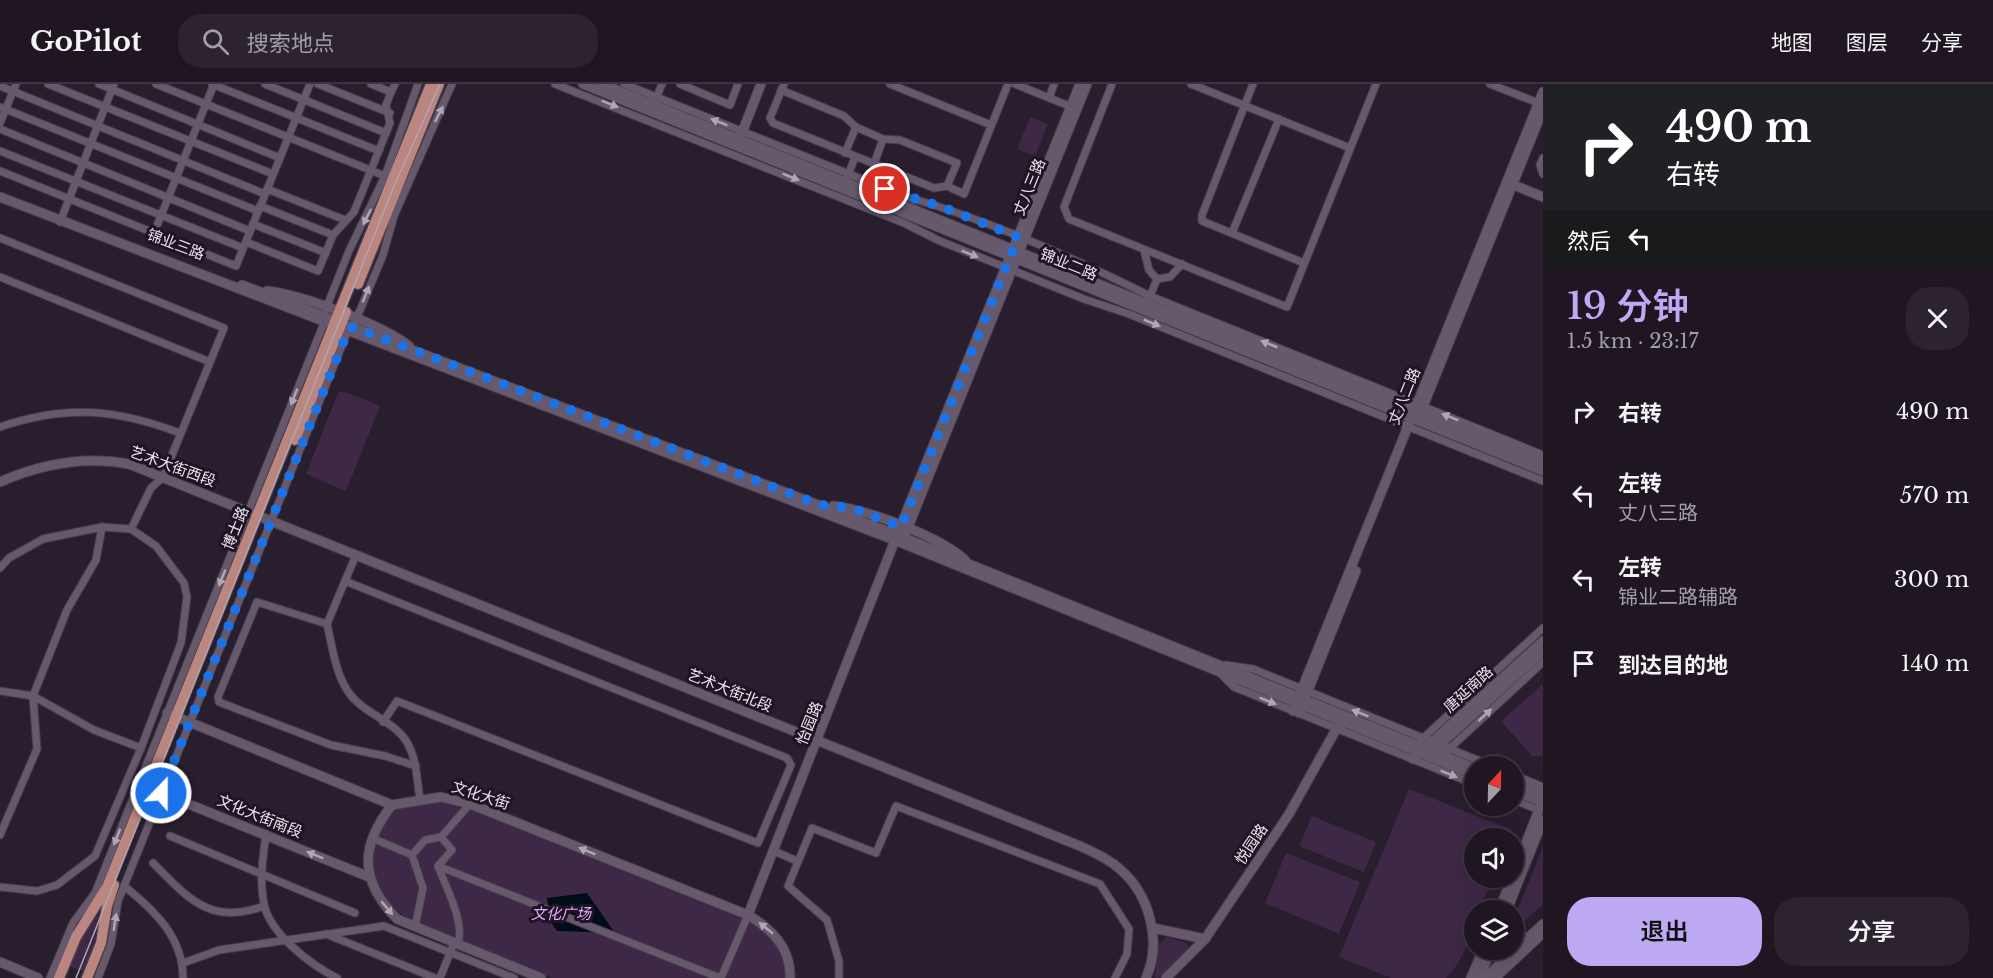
<!DOCTYPE html>
<html lang="zh">
<meta charset="utf-8">
<style>
body{margin:0;font-family:"Libre Baskerville","Noto Sans SC",serif;background:#2c232f;color:#f1f3f6;height:100vh;display:flex;flex-direction:column;font-size:22px;white-space:nowrap}
*{box-sizing:border-box;margin:0}
p{font-size:20px;color:#a19fa5}
.icon{flex:none;width:33px;height:33px;fill:none;stroke:currentColor;stroke-width:2;stroke-linecap:round;stroke-linejoin:round}
.map{position:relative;flex:1;overflow:hidden}
.drawer{display:flex;flex-direction:column;background:#1f1622;width:450px}
.drawer>*{flex:none}
.guide{background:#202124;color:#fff;overflow:hidden}
.needle{width:39px;rotate:22deg}
.tools{position:absolute;left:1464px;top:672px;display:grid;gap:12px}
.tools a{display:grid;place-items:center;width:60px;height:60px;border-radius:50%;background:#1f1622;box-shadow:0 6px 24px #0002,0 0 0 2px #3c3540;font-size:30px}
.pin{position:absolute;display:grid;place-items:center;width:51px;height:51px;color:#fff;margin:-26px;border:3px solid #fff;border-radius:50%;box-shadow:0 2px 6px #0007}
.me{position:absolute;width:66px;margin:-33px;rotate:22deg;stroke-linejoin:round;filter:drop-shadow(0 0 4px #0008)}
.turn{display:flex;align-items:center;gap:21px;height:126px;padding:0 24px;font-size:27px}
.turn .icon{width:78px;height:78px;stroke-width:2.5}
.turn b{display:block;font-size:42px;line-height:51px}
.then{display:flex;align-items:center;height:57px;padding:0 24px;background:#0003;gap:12px;font-size:22px}
.round{display:grid;place-items:center;flex:none;width:63px;height:63px;border-radius:24px;background:#2c232f}
.head{display:flex;align-items:center;justify-content:space-between;height:102px;padding:0 24px}
h1{font-size:36px;font-weight:600;line-height:45px;color:#bea9f5}
.button{display:flex;gap:12px;margin-top:auto;padding:12px 24px}
.button a{flex:1;height:69px;border-radius:24px;background:#bea9f5;color:#111;font-size:24px;font-weight:600;line-height:69px;text-align:center}
.button a+a{background:#2c232f;color:#f1f3f6}
ul{padding:0;list-style:none}
li{display:flex;align-items:center;gap:18px;height:84px;padding:0 24px}
li div{flex:1}
li b{display:block;font-size:22px}
li em{font-style:normal}
header{display:flex;align-items:center;gap:36px;box-sizing:border-box;height:84px;padding:0 30px;background:#1f1622;border-bottom:2px solid #3c3540}
header strong{font-size:28px}
nav{display:flex;gap:33px;margin-inline-start:auto;font-size:21px}
.search{width:420px;height:54px;background:#2c232f;display:flex;align-items:center;gap:15px;box-sizing:border-box;padding:0 21px;border-radius:24px;color:#a19fa5;font-size:22px}
main{display:flex;flex:1;min-height:0}
.map>svg:first-child{display:block}
.green{fill:#3e2848}
.water{fill:#000d19}
.lines{fill:none;stroke-linecap:round;stroke-linejoin:round}
.street-casing{stroke:#463c4a;stroke-width:9}
.secondary-casing{stroke:#463c4a;stroke-width:11}
.primary-casing{stroke:#463c4a;stroke-width:13}
.street{stroke:#66596c;stroke-width:7}
.secondary{stroke:#66596c;stroke-width:9}
.primary{stroke:#bb8580;stroke-width:10}
.tram{stroke:#aea6b3;stroke-width:1.5}
.oneway{fill:#b0a6b5}
.route{stroke:#1a73e8;stroke-width:10;stroke-dasharray:0 18}
.labels{text-anchor:middle;dominant-baseline:central;stroke-width:6;stroke-linejoin:round;paint-order:stroke}
.street-label{font-size:15px;fill:#ece5f0;stroke:#1f1424}
.park-label{font-size:15px;font-style:italic;fill:#e4aafe;stroke:#1f1424}
</style>
<header>
<strong>GoPilot</strong>
<div class="search"><svg class="icon" aria-label="search" viewBox="0 0 24 24"><circle cx="10" cy="10" r="6"/><path d="M15 15l6 6"/></svg>搜索地点</div>
<nav><a>地图</a><a>图层</a><a>分享</a></nav>
</header>
<main>
<div class="map">
<svg width="1543" height="894" viewBox="0 0 1543 894">
<rect width="100%" height="100%" fill="#291e2e"/>
<!-- green -->
<g class="green">
<polygon points="1030,33 1048,40 1035,72 1017,65"/>
<polygon points="343,307 380,322 346,407 306,390 338,309"/>
<polygon points="1543,600 1543,672 1532,672 1501,637"/>
<path d="M1409,705l103,41 -4,8h-34v40h19l-14,32h-5c0,23 -12,53 -28,68h-55l-52,-21z"/>
<path d="M428,718h15l27,6 281,114c21,14 33,31 36,56h-235l-139,-56c-33,-20 -50,-53 -33,-90 4,-10 10,-19 20,-24 8,-4 19,-5 28,-6z"/>
<polygon points="1312,732 1376,758 1364,788 1299,762"/>
<polygon points="1543,763 1543,820 1514,847 1514,834"/>
<polygon points="1286,769 1360,798 1339,850 1265,819"/>
<polygon points="94,831 101,834 84,888 69,882"/>
<polygon points="1167,853 1187,859 1189,864 1159,894 1155,894 1159,860"/>
</g>
<!-- water -->
<polygon class="water" points="587,809 615,849 557,847 551,838 547,814"/>
<g class="lines">
<!-- street casing -->
<g class="street-casing">
<g id="street">
<polyline points="48,0 273,90"/>
<polyline points="99,0 280,74"/>
<polyline points="156,0 385,92"/>
<polyline points="212,0 379,67"/>
<polyline points="265,0 386,49"/>
<polyline points="318,0 390,29"/>
<polyline points="371,0 391,8 395,0"/>
<polyline points="555,0 904,139 940,157 1084,215 1129,230 1543,397"/>
<path d="M624,0l280,112c84,24 168,61 246,100l393,159"/>
<polyline points="680,0 730,21 738,0"/>
<polyline points="784,0 770,34 773,39 934,104 947,102 964,110 1008,0"/>
<polyline points="890,0 991,41"/>
<polyline points="1015,0 1074,24"/>
<polyline points="1112,0 1064,123 1069,135 1287,223 1376,0"/>
<polyline points="1191,0 1350,64"/>
<polyline points="1253,0 1202,131 1202,137 1304,179"/>
<polyline points="1490,0 1541,20"/>
<polyline points="0,2 265,110"/>
<polyline points="781,6 844,32 856,43 883,55 900,56 957,79 947,102"/>
<polyline points="1049,14 1054,0"/>
<polyline points="655,17 662,0"/>
<polyline points="0,23 258,127"/>
<polyline points="0,39 16,0"/>
<polyline points="0,45 250,147"/>
<polyline points="0,67 243,164"/>
<polyline points="845,69 856,43"/>
<polyline points="1543,74 1540,81 1543,90"/>
<polyline points="874,80 883,55"/>
<polyline points="0,87 236,182 310,0"/>
<polyline points="847,94 855,73"/>
<polyline points="267,105 345,136"/>
<polyline points="260,122 333,151"/>
<polyline points="60,138 114,0"/>
<polyline points="253,140 326,169"/>
<polyline points="154,149 214,0"/>
<polyline points="1232,149 1279,35"/>
<polyline points="0,154 224,244 163,393 151,404 131,445"/>
<polyline points="246,158 318,187 333,151 354,128 390,39 386,21 391,8"/>
<polyline points="1144,166 1149,186 1157,195"/>
<polyline points="0,193 210,278"/>
<polyline points="1157,195 1170,193 1182,180"/>
<polyline points="1149,215 1157,195"/>
<path d="M0,343c66,-23 116,-18 180,6"/>
<polyline points="356,471 345,497 787,674 791,681 758,759 397,617 383,638"/>
<polyline points="0,484 9,474 43,455 102,443 131,445 156,462 184,499 187,513 181,559 141,664 95,772 57,801 37,807 0,803"/>
<polyline points="345,497 327,540 257,518 218,613 219,618 331,661 385,672 416,682"/>
<path d="M327,540c5,21 8,47 20,66 15,24 48,30 61,54 9,17 9,37 12,55"/>
<polyline points="1226,581 1253,585 1492,682"/>
<polyline points="1220,589 1234,603 1474,700"/>
<polyline points="0,607 33,612 94,646 141,664"/>
<polyline points="1421,656 1543,544"/>
<polyline points="1447,667 1543,578"/>
<polyline points="1514,691 1543,703"/>
<polyline points="1514,716 1539,726"/>
<path d="M266,750c-3,23 -7,47 -2,70 6,30 47,61 73,74"/>
<polyline points="0,751 37,665 33,612 67,526 96,476 102,443"/>
<polyline points="170,752 355,829"/>
<polyline points="372,754 412,771"/>
<polyline points="774,767 797,777"/>
<path d="M153,779c35,35 57,63 111,43"/>
<polyline points="438,782 720,894"/>
<path d="M124,802c30,24 59,51 59,92"/>
<polyline points="415,843 423,804 412,771 425,756 441,753"/>
<polyline points="326,850 435,894"/>
<path d="M458,860c7,-23 -12,-56 -20,-78l14,-16 -11,-13 29,-33"/>
<polyline points="183,879 219,866 384,842 514,894"/>
<polyline points="50,894 73,839 95,809 324,239 323,232 349,167 385,92 418,0"/>
<polyline points="98,894 111,860 118,817 347,249 353,243 383,171 394,132 452,0"/>
<polyline points="440,894 454,859"/>
<polyline points="721,894 748,831"/>
<polyline points="839,894 839,877 827,836 788,802 812,744 876,769 896,722 1100,800 1129,845 1127,870 1115,894"/>
</g>
</g>
<!-- secondary casing -->
<g class="secondary-casing">
<g id="secondary">
<polyline points="583,0 1543,387"/>
<polyline points="602,0 1543,379"/>
<polyline points="738,59 761,0"/>
<polyline points="1509,99 1543,113"/>
<polyline points="0,113 897,457 1474,691"/>
<polyline points="242,201 897,451 1474,684"/>
<path d="M267,207c36,4 113,33 142,55"/>
<polyline points="1418,335 1543,25"/>
<path d="M0,398c41,-18 85,-26 129,-18l951,382c15,7 29,13 41,24 29,26 41,72 25,108"/>
<path d="M833,422c35,4 106,30 132,54"/>
<polyline points="899,456 904,453 1087,0"/>
<polyline points="1293,627 1543,8"/>
<polyline points="167,629 392,721"/>
<polyline points="1299,629 1356,487"/>
<polyline points="1431,669 1543,567"/>
<polyline points="1413,675 1543,557"/>
<polyline points="139,700 369,793"/>
<polyline points="1514,700 1543,711"/>
<polyline points="1514,707 1542,718"/>
<polyline points="1514,790 1543,715"/>
<polyline points="1499,826 1512,794"/>
<polyline points="1507,826 1543,736"/>
<polyline points="748,831 897,451 1080,0"/>
<polyline points="1153,844 1205,855"/>
<polyline points="0,878 38,894"/>
<path d="M541,894l-144,-59c-38,-39 -37,-73 -5,-114l49,-8 29,7 278,111c24,14 43,33 42,63"/>
<polyline points="1166,894 1205,855 1289,730 1343,633"/>
<polyline points="1471,894 1483,866"/>
<polyline points="1479,894 1491,866"/>
<polyline points="1485,894 1543,840"/>
<polyline points="1495,894 1543,849"/>
</g>
</g>
<!-- primary casing -->
<g class="primary-casing">
<g id="primary">
<polyline points="358,200 439,0"/>
<polyline points="295,356 346,228"/>
<polyline points="59,894 76,853 107,803 431,0"/>
<polyline points="87,894 101,859 107,822 114,801"/>
</g>
</g>
<!-- street -->
<use href="#street" class="street"/>
<!-- secondary -->
<use href="#secondary" class="secondary"/>
<!-- primary -->
<use href="#primary" class="primary"/>
<!-- tram -->
<polyline class="tram" points="76,894 394,102 440,0"/>
</g>
<!-- one-way arrows -->
<defs><path id="oneway-solid" d="M-6-.8H1V-3.2L6.5 0L1 3.2V.8H-6Z" transform="scale(1.5)"/></defs>
<g class="oneway">
<use href="#oneway-solid" transform="translate(610 20) rotate(22)"/>
<use href="#oneway-solid" transform="translate(439 30) rotate(-63)"/>
<use href="#oneway-solid" transform="translate(719 38) rotate(-158)"/>
<use href="#oneway-solid" transform="translate(791 93) rotate(22)"/>
<use href="#oneway-solid" transform="translate(367 133) rotate(117)"/>
<use href="#oneway-solid" transform="translate(970 170) rotate(22)"/>
<use href="#oneway-solid" transform="translate(366 210) rotate(-68)"/>
<use href="#oneway-solid" transform="translate(1152 239) rotate(22)"/>
<use href="#oneway-solid" transform="translate(1269 260) rotate(-158)"/>
<use href="#oneway-solid" transform="translate(294 313) rotate(112)"/>
<use href="#oneway-solid" transform="translate(1450 333) rotate(-158)"/>
<use href="#oneway-solid" transform="translate(222 494) rotate(112)"/>
<use href="#oneway-solid" transform="translate(1268 617) rotate(22)"/>
<use href="#oneway-solid" transform="translate(1360 629) rotate(-158)"/>
<use href="#oneway-solid" transform="translate(1485 631) rotate(-43)"/>
<use href="#oneway-solid" transform="translate(1449 690) rotate(22)"/>
<use href="#oneway-solid" transform="translate(117 753) rotate(112)"/>
<use href="#oneway-solid" transform="translate(587 767) rotate(-158)"/>
<use href="#oneway-solid" transform="translate(315 771) rotate(-158)"/>
<use href="#oneway-solid" transform="translate(387 824) rotate(50)"/>
<use href="#oneway-solid" transform="translate(115 838) rotate(-81)"/>
<use href="#oneway-solid" transform="translate(766 844) rotate(-141)"/>
</g>
<g class="lines">
<!-- route -->
<polyline class="route" points="161,709 347,249 353,243 820,421 852,424 901,443 1018,153 942,123 885,105"/>
</g>
<g class="labels">
<!-- street labels -->
<g class="street-label">
<text transform="translate(1029 103) rotate(-68)">丈八三路</text>
<text transform="translate(176 160) rotate(21)">锦业三路</text>
<text transform="translate(1069 180) rotate(22)">锦业二路</text>
<text transform="translate(1404 312) rotate(-68)">丈八二路</text>
<text transform="translate(173 382) rotate(20)">艺术大街西段</text>
<text transform="translate(235 444) rotate(-68)">博士路</text>
<text transform="translate(1468 605) rotate(-42)">唐延南路</text>
<text transform="translate(730 606) rotate(22)">艺术大街北段</text>
<text transform="translate(809 639) rotate(-68)">怡园路</text>
<text transform="translate(481 711) rotate(18)">文化大街</text>
<text transform="translate(260 732) rotate(22)">文化大街南段</text>
<text transform="translate(1251 760) rotate(-56)">悦园路</text>
</g>
<!-- park labels -->
<g class="park-label">
<text x="561" y="829">文化广场</text>
</g>
</g>
</svg>
<div class="tools">
<a><svg class="needle" viewBox="-14 -14 28 28"><path d="M0-13l5 13h-10z" fill="#e53935"/><path d="M0 13l5-13h-10z" fill="#a19fa5"/></svg></a>
<a><svg class="icon" aria-label="sound" viewBox="0 0 24 24"><path d="M4 9h4l5-4v14l-5-4H4zM17 9q2 3 0 6"/></svg></a>
<a><svg class="icon" aria-label="layers" viewBox="0 0 24 24"><path d="M12 4l9 5-9 5-9-5zM3 14l9 5 9-5"/></svg></a>
</div>
<div class="pin" style="left:885px;top:105px;background:#d93025"><svg class="icon" aria-label="arrive" viewBox="0 0 24 24"><path d="M6 21V4h12l-3 4 3 4H6"/></svg></div>
<svg class="me" style="left:161px;top:709px" viewBox="-20 -20 40 40"><circle r="17" fill="#1a73e8" stroke="#fff" stroke-width="3"/><path d="M0-11L8 9 0 5-8 9z" fill="#fff"/></svg>
</div>
<section class="drawer">
<div class="guide">
<div class="turn"><svg class="icon" aria-label="right" viewBox="0 0 24 24"><path d="M7 20v-9h11M14 6l5 5-5 5"/></svg><div><b>490 m</b>右转</div></div>
<div class="then">然后<svg class="icon" aria-label="left" viewBox="0 0 24 24"><path d="M17 20v-9H6M10 6l-5 5 5 5"/></svg></div>
</div>
<div class="head"><div><h1>19 分钟</h1><p>1.5 km · 23:17</p></div><a class="round"><svg class="icon" aria-label="close" viewBox="0 0 24 24"><path d="M6 6l12 12M18 6L6 18"/></svg></a></div>
<ul>
<li><svg class="icon" aria-label="right" viewBox="0 0 24 24"><path d="M7 20v-9h11M14 6l5 5-5 5"/></svg><div><b>右转</b></div><em>490 m</em></li>
<li><svg class="icon" aria-label="left" viewBox="0 0 24 24"><path d="M17 20v-9H6M10 6l-5 5 5 5"/></svg><div><b>左转</b><p>丈八三路</p></div><em>570 m</em></li>
<li><svg class="icon" aria-label="left" viewBox="0 0 24 24"><path d="M17 20v-9H6M10 6l-5 5 5 5"/></svg><div><b>左转</b><p>锦业二路辅路</p></div><em>300 m</em></li>
<li><svg class="icon" aria-label="arrive" viewBox="0 0 24 24"><path d="M6 21V4h12l-3 4 3 4H6"/></svg><div><b>到达目的地</b></div><em>140 m</em></li>
</ul>
<div class="button"><a>退出</a><a>分享</a></div>
</section>
</main>
